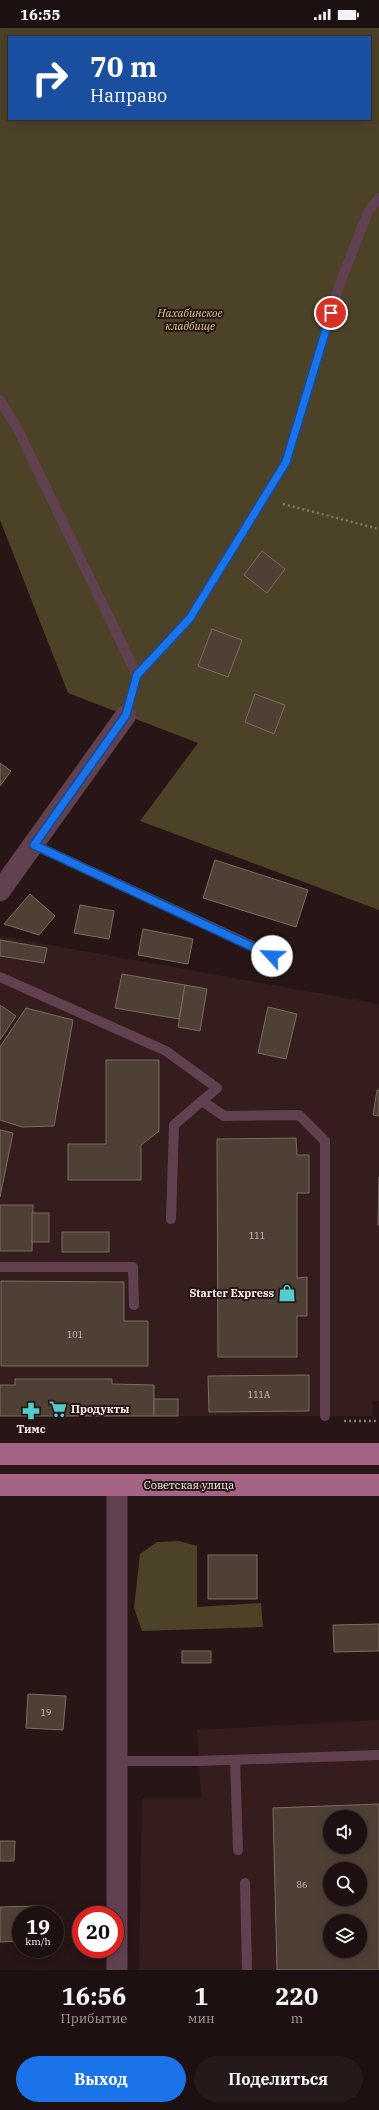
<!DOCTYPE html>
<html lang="ru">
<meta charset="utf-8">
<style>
body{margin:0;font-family:"IBM Plex Serif",serif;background:#251919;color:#f1f3f6;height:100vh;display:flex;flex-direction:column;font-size:15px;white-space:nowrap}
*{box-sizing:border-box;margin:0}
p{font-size:13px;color:#a09d9f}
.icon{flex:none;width:22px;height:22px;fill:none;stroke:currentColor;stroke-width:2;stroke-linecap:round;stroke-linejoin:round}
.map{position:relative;height:1942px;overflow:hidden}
.panel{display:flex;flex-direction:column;background:#1d1010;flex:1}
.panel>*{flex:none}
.top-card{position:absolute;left:8px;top:8px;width:363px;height:84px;border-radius:0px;box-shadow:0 2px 10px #0003,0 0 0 1px #3b3030;background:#1a4fa0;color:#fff;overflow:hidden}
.tools{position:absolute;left:323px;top:1782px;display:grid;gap:8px}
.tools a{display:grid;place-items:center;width:44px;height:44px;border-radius:50%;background:#1d1010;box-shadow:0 2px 10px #0003,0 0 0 1px #3b3030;font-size:20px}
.speed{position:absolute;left:12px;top:1878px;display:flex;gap:8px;font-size:20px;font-weight:700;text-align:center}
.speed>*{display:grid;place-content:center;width:52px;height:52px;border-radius:50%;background:#1d1010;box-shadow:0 2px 10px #0003,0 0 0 1px #3b3030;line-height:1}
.speed small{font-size:10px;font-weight:400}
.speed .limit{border:6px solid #d22;background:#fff;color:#111}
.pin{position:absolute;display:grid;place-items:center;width:34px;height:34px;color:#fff;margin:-17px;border:2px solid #fff;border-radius:50%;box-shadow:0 1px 4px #0007}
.me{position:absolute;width:44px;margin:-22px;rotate:295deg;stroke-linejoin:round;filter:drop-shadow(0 0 3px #0008)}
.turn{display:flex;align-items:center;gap:14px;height:84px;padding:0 16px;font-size:18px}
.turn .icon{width:52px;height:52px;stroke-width:2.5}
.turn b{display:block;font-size:28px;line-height:34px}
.eta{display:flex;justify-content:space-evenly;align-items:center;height:68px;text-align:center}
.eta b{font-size:24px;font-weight:700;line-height:28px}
.button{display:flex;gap:8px;margin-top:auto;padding:8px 16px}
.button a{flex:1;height:46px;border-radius:24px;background:#1a73e8;color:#fff;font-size:16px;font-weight:700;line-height:46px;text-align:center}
.button a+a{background:#251919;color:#f1f3f6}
.status{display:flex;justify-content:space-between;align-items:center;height:28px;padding:0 20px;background:#1d1010;direction:ltr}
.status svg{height:11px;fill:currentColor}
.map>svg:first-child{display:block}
.built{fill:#341d1c;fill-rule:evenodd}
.green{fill:#4b4228;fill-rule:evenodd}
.building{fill:#4f4036;stroke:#7c6c61;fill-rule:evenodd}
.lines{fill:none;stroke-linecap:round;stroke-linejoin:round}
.path{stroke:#847574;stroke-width:2.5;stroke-dasharray:2 3;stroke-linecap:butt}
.lane{stroke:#614150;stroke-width:10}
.street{stroke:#614150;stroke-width:21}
.primary{stroke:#a66485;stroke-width:22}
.route-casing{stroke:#114b97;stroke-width:10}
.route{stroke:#1a73e8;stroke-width:7}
.labels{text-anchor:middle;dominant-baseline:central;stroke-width:4;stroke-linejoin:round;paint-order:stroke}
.number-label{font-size:9px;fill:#cfc2bf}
.park-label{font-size:11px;font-style:italic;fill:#d6c186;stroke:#271615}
.poi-label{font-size:11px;font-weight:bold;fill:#faeeed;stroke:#271615;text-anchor:end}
.street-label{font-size:11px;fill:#faeeed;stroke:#271615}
</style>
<div class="status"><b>16:55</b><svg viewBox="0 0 49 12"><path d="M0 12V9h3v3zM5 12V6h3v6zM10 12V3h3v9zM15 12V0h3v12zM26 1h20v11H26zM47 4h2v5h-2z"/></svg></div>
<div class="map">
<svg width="379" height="1942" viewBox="0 0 379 1942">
<rect width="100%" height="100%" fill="#271615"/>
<!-- built -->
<g class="built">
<polygon points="0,908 379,976 379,1373 373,1373 373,1388 0,1388"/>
<path d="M379,1692v250h-240l3,-172h59l-4,-68zM330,1789h30v30h-30zM330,1841h30v30h-30zM330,1893h30v30h-30z"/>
</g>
<!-- green -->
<g class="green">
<path d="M0,0h379v882l-239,-89 58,-78 -130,-50 -68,-173zM9,9h361v82h-361z"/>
<polygon points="179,1513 197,1518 197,1579 261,1575 263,1599 142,1603 134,1580 140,1526 157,1514"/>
</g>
<!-- building -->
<g class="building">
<polygon points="262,523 285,541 267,565 244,547"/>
<polygon points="212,601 242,612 228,649 198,638"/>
<polygon points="255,666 285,677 274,706 245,694"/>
<polygon points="0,735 11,743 0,758"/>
<polygon points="215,832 308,862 296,899 203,870"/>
<polygon points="30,866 55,888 39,907 4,896"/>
<polygon points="80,877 114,883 109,911 74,905"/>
<polygon points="143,901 193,911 188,936 138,927"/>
<polygon points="0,912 47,920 44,935 0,928"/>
<polygon points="122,946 185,957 179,991 115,980"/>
<polygon points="185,957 207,961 200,1003 178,999"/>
<polygon points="0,977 16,988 0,1012"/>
<polygon points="268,979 297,986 286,1031 258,1025"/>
<polygon points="26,980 73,992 54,1098 22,1099 0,1092 0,1019"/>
<polygon points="106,1032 159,1032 159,1103 141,1117 141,1152 68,1152 68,1116 106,1116"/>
<polygon points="377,1062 379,1062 379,1088 373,1087"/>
<polygon points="0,1102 13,1105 0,1169"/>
<polygon points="296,1110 297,1127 309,1127 309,1165 297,1165 297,1250 307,1249 307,1288 297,1288 297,1329 218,1329 217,1111"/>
<polygon points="379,1149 379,1197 378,1197"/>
<polygon points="0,1177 33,1177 32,1223 0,1223"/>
<rect x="32" y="1185" width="17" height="29"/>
<rect x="62" y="1204" width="47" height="20"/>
<polygon points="1,1253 124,1254 124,1293 148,1293 148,1338 1,1338"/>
<polygon points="309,1347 309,1383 209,1384 208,1348"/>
<polygon points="15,1351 112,1351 112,1356 154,1357 154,1388 0,1388 0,1357 15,1357"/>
<rect x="154" y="1371" width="24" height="17"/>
<rect x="208" y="1527" width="49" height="44"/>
<polygon points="379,1596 379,1623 334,1624 333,1597"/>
<rect x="182" y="1623" width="29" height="12"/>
<polygon points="28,1666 66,1668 63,1702 26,1700"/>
<path d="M379,1776v166h-102l-4,-162zM330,1789h30v30h-30zM330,1841h30v30h-30zM330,1893h30v30h-30z"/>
<polygon points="0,1813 15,1813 14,1833 0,1833"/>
<polygon points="37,1878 37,1887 21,1887 21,1913 0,1914 0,1879"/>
</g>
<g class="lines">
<!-- path -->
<g class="path">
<polyline points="283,476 379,501"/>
<polyline points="344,1393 379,1393"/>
</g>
<!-- lane -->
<g class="lane">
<polyline points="0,372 17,400 137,647 126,687"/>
<polyline points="137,647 190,590 286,434 340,255 368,184 379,170"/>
<polyline points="34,817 272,927"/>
<polyline points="0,949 166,1023 217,1060 174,1097 171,1191"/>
<polyline points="202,1073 224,1088 299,1087 325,1113 325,1388"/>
<polyline points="0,1239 133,1239 134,1277"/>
<polyline points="235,1732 238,1822"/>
<polyline points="117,1733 199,1733 379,1727"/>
<polyline points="245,1855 247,1942"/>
</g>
<!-- street -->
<g class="street">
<polyline points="0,863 126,687"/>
<polyline points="117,1942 117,1457"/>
</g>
<!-- primary -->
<g class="primary">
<polyline points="0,1426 379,1426"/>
<polyline points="0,1457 379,1457"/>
</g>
</g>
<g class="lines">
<!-- route casing -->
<g class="route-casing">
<polyline id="route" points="272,928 34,817 126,687 137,647 190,590 286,434 331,285"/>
</g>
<!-- route -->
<use href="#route" class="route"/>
</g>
<!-- icons -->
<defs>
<g id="shop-bare" transform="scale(1.38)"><path d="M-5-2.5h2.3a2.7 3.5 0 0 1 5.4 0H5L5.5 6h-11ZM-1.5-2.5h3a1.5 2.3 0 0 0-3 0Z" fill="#53cdc9" stroke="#271615" stroke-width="2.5" paint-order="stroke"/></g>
<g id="supermarket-bare" transform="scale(1.38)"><path d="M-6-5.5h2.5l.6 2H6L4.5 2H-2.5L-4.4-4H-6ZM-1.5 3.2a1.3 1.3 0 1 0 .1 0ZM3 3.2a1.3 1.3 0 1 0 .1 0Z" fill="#53cdc9" stroke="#271615" stroke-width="2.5" paint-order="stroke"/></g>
<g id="pharmacy-bare" transform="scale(1.38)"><path d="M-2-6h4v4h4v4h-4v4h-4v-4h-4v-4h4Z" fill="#53cdc9" stroke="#271615" stroke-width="2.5" paint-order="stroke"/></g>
</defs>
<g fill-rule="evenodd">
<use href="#shop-bare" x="287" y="1265"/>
<use href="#supermarket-bare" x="58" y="1381"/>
<use href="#pharmacy-bare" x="31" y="1383"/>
</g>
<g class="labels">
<!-- number labels -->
<g class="number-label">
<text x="257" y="1207">111</text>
<text x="75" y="1306">101</text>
<text x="259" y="1366">111А</text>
<text x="46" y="1684">19</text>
<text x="302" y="1856">86</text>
</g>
<!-- park labels -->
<g class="park-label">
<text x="190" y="285">Нахабинское<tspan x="190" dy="13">кладбище</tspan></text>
</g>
<!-- poi labels -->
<g class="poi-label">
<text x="274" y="1265">Starter Express</text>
<text x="71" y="1381" text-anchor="start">Продукты</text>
<text x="31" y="1401" text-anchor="middle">Тимс</text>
</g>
<!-- street labels -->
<g class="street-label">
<text x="189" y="1457">Советская улица</text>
</g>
</g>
</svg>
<div class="tools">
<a><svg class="icon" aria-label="sound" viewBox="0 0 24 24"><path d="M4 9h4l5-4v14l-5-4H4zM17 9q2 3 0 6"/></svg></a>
<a><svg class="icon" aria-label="search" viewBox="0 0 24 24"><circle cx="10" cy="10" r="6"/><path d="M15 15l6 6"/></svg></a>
<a><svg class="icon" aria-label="layers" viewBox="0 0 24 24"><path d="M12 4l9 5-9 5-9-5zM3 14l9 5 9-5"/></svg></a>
</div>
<div class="speed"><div>19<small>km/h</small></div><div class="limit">20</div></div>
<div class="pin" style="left:331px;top:285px;background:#d93025"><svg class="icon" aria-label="arrive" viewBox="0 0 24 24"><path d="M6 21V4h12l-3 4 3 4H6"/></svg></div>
<svg class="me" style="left:272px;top:928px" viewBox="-20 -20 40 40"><circle r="19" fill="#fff"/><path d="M0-13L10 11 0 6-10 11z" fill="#1a73e8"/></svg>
<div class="top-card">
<div class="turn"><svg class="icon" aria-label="right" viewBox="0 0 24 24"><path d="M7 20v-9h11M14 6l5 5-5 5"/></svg><div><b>70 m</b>Направо</div></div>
</div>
</div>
<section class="panel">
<div class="eta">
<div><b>16:56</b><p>Прибытие</p></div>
<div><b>1</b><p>мин</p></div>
<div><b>220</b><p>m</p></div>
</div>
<div class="button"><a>Выход</a><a>Поделиться</a></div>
</section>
